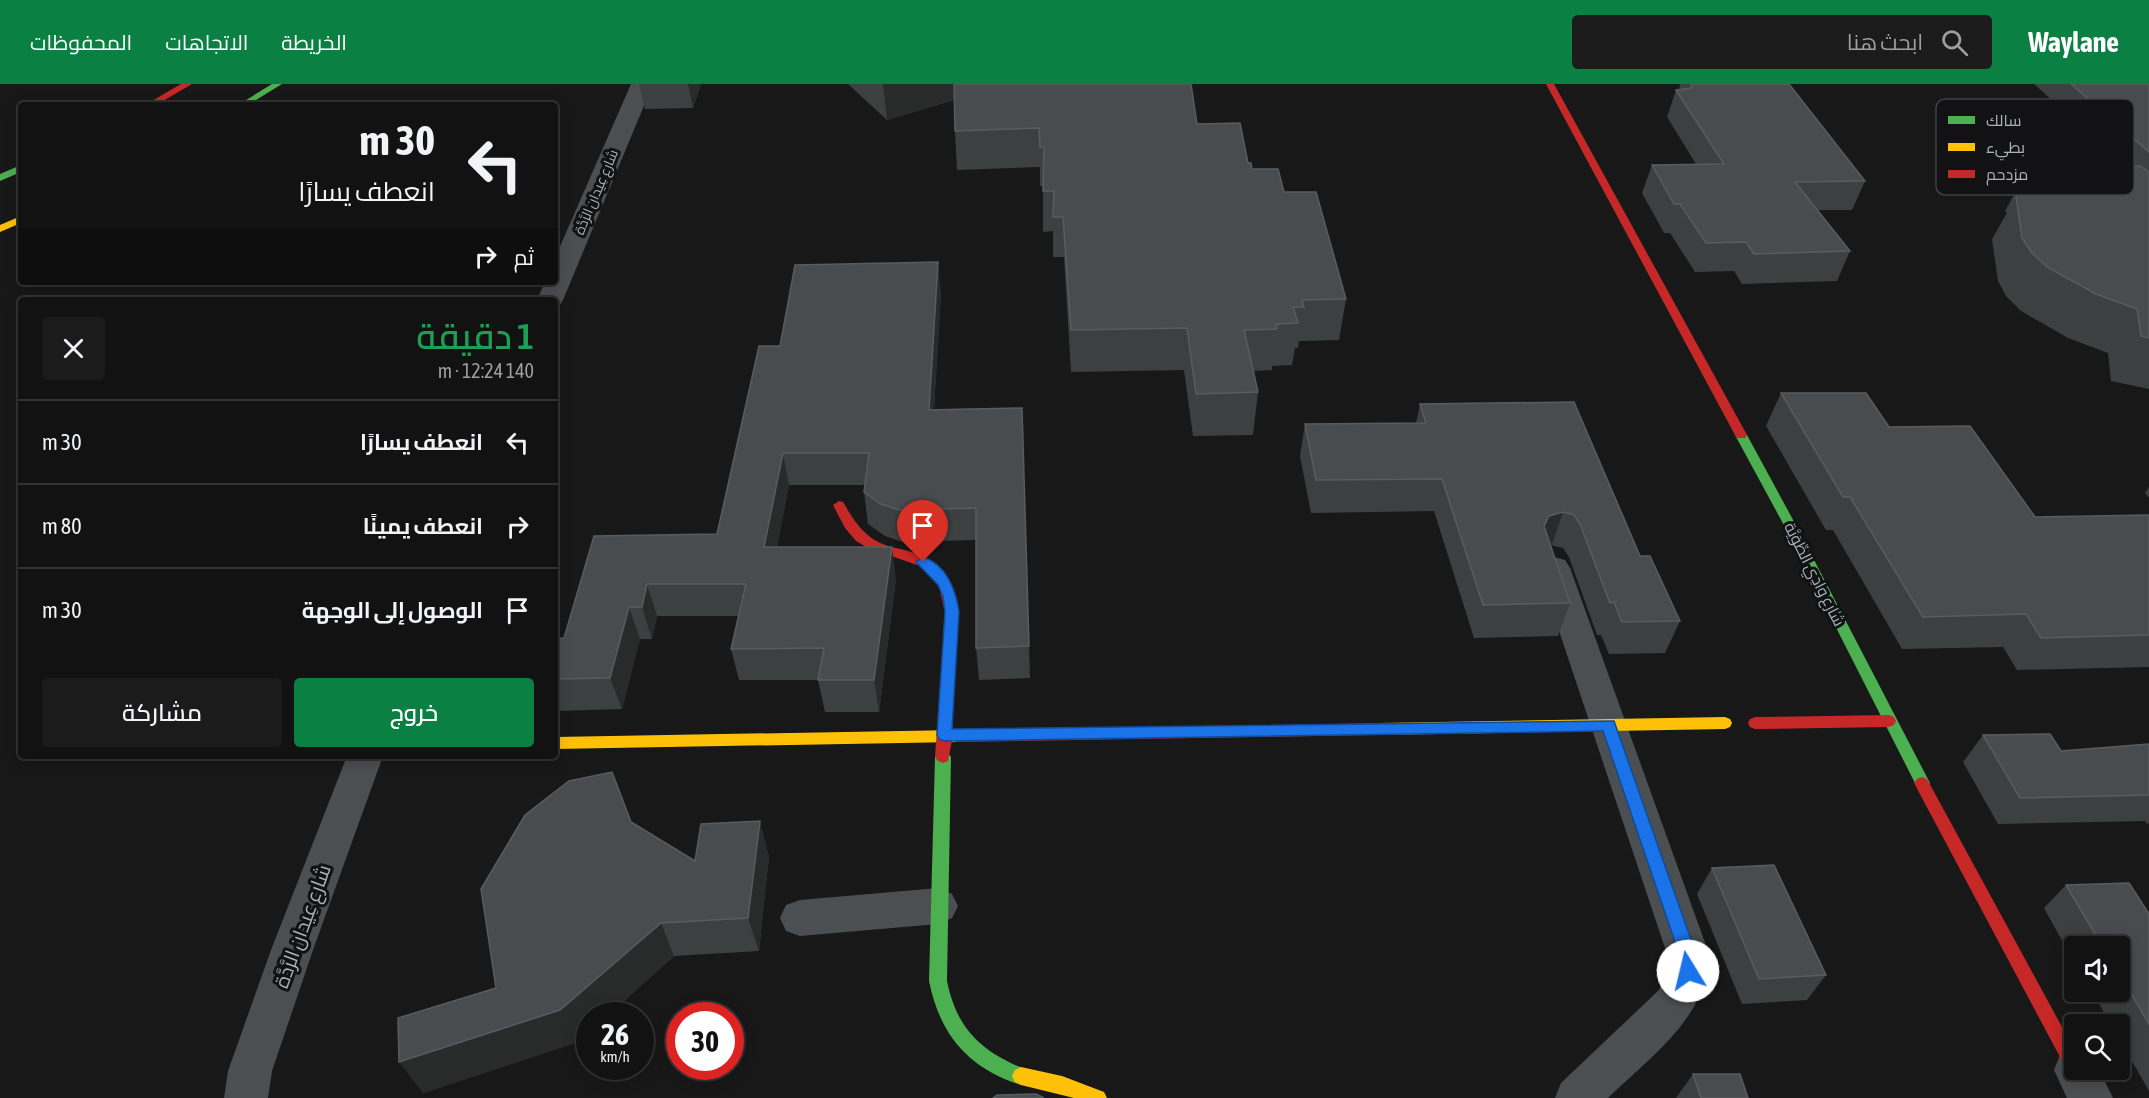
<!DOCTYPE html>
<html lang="ar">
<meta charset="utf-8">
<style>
body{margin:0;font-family:"Asap Condensed",Cairo,sans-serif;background:#1b1b1b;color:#f1f3f6;direction:rtl;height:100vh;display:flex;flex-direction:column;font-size:22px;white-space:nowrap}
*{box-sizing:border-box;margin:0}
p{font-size:20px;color:#9c9e9f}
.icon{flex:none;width:33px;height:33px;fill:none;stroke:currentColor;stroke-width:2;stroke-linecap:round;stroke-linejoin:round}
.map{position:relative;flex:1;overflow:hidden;direction:ltr}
.side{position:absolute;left:18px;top:213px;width:540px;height:462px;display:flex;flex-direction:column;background:#121212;border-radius:6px;box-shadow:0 3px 15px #0003,0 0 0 2px #313232;direction:rtl}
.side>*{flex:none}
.hud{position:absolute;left:18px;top:18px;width:540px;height:183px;border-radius:6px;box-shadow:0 3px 15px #0003,0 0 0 2px #313232;direction:rtl;background:#121212;color:#f1f3f6;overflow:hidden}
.controls{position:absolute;left:2064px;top:852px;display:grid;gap:12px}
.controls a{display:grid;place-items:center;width:66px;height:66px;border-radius:6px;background:#121212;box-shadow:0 3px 15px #0003,0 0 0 2px #313232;font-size:30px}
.speed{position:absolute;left:576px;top:918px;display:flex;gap:12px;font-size:30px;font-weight:700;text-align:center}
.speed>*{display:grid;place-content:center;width:78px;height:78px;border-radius:50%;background:#121212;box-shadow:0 3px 15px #0003,0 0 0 2px #313232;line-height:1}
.speed small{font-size:15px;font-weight:400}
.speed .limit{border:9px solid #d22;background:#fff;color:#111}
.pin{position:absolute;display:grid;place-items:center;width:51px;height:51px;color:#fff;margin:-62px -26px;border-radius:50% 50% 50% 0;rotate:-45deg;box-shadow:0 0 6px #0007}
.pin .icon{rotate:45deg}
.me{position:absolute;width:66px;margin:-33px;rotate:351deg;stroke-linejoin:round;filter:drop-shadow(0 0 4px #0008)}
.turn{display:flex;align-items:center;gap:21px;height:126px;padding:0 24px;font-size:27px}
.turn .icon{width:78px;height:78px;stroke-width:2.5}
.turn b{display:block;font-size:42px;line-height:51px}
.then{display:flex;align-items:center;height:57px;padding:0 24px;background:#0003;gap:12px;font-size:22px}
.round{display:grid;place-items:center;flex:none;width:63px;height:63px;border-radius:6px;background:#1b1b1b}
.headline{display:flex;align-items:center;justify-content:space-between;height:102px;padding:0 24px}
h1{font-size:36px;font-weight:600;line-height:45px;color:#1e9e55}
.cta{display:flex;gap:12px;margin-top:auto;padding:12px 24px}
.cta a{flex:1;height:69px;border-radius:6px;background:#0b8043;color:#fff;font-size:24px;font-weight:600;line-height:69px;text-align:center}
.cta a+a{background:#1b1b1b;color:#f1f3f6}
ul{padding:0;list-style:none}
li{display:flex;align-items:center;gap:18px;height:84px;padding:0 24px;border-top:2px solid #313232}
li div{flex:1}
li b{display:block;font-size:22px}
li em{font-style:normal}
header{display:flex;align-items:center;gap:36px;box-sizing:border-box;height:84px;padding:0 30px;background:#0b8043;color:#fff}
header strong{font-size:28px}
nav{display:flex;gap:33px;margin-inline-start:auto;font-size:21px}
.search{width:420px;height:54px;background:#1b1b1b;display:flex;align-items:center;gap:15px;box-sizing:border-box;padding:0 21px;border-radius:6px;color:#9c9e9f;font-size:22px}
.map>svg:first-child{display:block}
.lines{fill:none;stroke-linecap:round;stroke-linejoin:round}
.street{fill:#4c4f51;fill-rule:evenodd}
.fast{fill:#4caf50;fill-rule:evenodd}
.slow{fill:#ffc107;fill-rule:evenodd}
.jam{fill:#c62828;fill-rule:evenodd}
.wall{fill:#3d4041}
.shaded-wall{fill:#292b2b}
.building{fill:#494c4e;stroke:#585c5f;stroke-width:1.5}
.route{fill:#1a73e8;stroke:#114b97;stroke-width:1.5}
.labels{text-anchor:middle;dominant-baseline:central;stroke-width:6;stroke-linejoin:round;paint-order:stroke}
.far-street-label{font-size:14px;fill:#a9b1b9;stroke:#121214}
.street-label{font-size:16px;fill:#a9b1b9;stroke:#121214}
.near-street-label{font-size:20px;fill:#a9b1b9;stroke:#121214}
.key{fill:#121214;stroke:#3f4246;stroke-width:1.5}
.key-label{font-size:16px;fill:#a9b1b9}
</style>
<header>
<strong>Waylane</strong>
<div class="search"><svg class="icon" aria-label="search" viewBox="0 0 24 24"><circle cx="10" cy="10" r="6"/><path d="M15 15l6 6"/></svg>ابحث هنا</div>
<nav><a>الخريطة</a><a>الاتجاهات</a><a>المحفوظات</a></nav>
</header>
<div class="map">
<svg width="2149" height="1014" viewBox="0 0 2149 1014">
<rect width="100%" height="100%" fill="#181818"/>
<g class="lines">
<!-- street -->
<g class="street">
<polygon points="631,0 653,0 563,216 559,222 555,223 555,216 537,216 545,198 555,198 555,174"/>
<path d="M1554,473l11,3 5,8 138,383c4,63 -59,107 -100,147h-53l6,-15 97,-92 7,-12 1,-28 -128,-383 5,-8z"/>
<polygon points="347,672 383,672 313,866 272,987 268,1014 224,1014 228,987 271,866"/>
<polygon points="938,804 952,810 958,822 952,834 938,840 800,852 786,847 780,834 786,821 800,816"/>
<polygon points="2074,966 2074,986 2099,986 2113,1014 2067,1014 2054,986 2060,971"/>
</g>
<!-- fast -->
<g class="fast">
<polygon points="272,0 282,0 248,21 238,21"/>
<polygon points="21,81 21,88 0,97 0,90"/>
<polygon points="1741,347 1747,351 1798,445 1930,699 1927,703 1922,705 1917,703 1786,445 1735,351"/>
<path d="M943,667l5,2 3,4 -4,224c10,49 35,71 80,89l3,6 -3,6 -6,3c-53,-17 -81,-50 -92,-104l6,-224 3,-4z"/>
</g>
<!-- slow -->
<g class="slow">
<polygon points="21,132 21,139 0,148 0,141"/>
<polygon points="1725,633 1730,635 1732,639 1730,643 1725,645 1379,651 1374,649 1372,645 1374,641 1379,639"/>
<polygon points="957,646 962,648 964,652 962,656 957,658 555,665 555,653"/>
<polygon points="1021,983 1062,992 1104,1008 1107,1014 1074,1014 1021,1001 1015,998 1012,992 1015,986"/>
</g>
<!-- jam -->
<g class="jam">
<polygon points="181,0 192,0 156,21 145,21"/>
<polygon points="1546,0 1554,0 1747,351 1745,354 1737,354 1735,351"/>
<path d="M839,417l4,1c12,20 21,36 45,44 10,3 21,4 31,9 47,20 39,66 37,108 -1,23 -3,46 -4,69l427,-9 5,2 2,4 -2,4 -5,2 -422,7 -5,-2 -4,21 -5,2 -5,-2 -3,-4 10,-145 -6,-25 -7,-11 -12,-10 -52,-18 -12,-7 -11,-13 -12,-23z"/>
<polygon points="1889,631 1894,633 1896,637 1894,641 1889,643 1755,645 1750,643 1748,639 1750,635 1755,633"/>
<polygon points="1922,693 1927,695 2074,965 2074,986 2081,986 2080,988 2074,991 2068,988 1914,699 1917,695"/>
</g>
</g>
<!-- wall -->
<g class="wall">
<polygon points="639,0 701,0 693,24 645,25"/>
<polygon points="848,0 1191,0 1197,40 1248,79 1252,85 1284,108 1346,215 1339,256 1299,257 1298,264 1295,264 1292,281 1272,282 1272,286 1253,287 1258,308 1253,351 1193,352 1184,286 1071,288 1064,173 1053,173 1053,147 1043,148 1043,102 1040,102 1040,83 957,86 955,47 954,16 887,36"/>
<polygon points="1680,0 1789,0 1865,97 1852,126 1818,126 1850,167 1837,197 1742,200 1734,187 1695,188 1670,149 1664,149 1642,109 1652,81 1696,80 1667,33 1676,6 1679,5"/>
<polygon points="2034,0 2149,0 2149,305 2111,297 2108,269 2068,254 2021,227 2006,212 1998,197 1992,155 2007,129 2005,127 2028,85 2125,82"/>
<polygon points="941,209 934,325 1022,324 1030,594 979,596 976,564 976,456 903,458 885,452 868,440 864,408 865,401 789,401 777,463 896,495 879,628 825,628 818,596 739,596 731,565 738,532 657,532 652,555 640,555 622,625 555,627 555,555 564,554 717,450 780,262"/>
<polygon points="1781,309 1889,343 2035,433 2149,431 2149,583 2017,586 2003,563 1902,565 1833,446 1826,446 1766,342"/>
<polygon points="1420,320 1640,472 1680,537 1665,569 1609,570 1601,551 1597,551 1569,473 1563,464 1550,461 1570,519 1558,552 1474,554 1434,427 1311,429 1300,372 1305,340 1416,339"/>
<polygon points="2149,403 2149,414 2145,409"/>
<polygon points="1983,651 2061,667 2149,660 2149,739 2147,740 2145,737 1998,740 1963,678"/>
<polygon points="632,738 695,777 769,772 759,867 674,872 578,958 423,1009"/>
<polygon points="1712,784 1826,891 1807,916 1742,920 1697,810"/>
<polygon points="2066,801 2149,830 2149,1007 2120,956 2120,940 2111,940 2092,908 2120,908 2120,862 2074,862 2074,878 2044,824"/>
<polygon points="1693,990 1748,1014 1676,1014"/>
</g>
<!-- shaded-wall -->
<g class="shaded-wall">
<polygon points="688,0 701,0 693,24"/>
<polygon points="883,0 955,0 956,15 887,36"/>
<polygon points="938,178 941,209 932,357 929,326"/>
<polygon points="783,369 789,401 771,495 764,463"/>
<polygon points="1563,428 1552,461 1538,465 1544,442 1549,432"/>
<polygon points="892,463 896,495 879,628 874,596"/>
<polygon points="647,500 657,532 652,555 642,523"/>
<polygon points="629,523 640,555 622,625 610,594"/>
<polygon points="760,737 769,772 759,867 748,834"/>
<polygon points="661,839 674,872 608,932 590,932 590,948 578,958 423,1009 399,978"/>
</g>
<!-- building -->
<g class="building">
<polygon points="954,0 1191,0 1197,40 1240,39 1248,79 1251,79 1252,85 1278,85 1284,108 1316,108 1346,215 1302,216 1304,223 1293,223 1298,239 1276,240 1277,245 1244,246 1258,308 1196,310 1187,244 1071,246 1063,133 1053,133 1054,107 1043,107 1044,63 1040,63 1039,44 955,47"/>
<polygon points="1691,0 1789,0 1865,97 1795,98 1850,167 1754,170 1746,158 1706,159 1680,120 1674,120 1652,81 1724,80 1676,6 1692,4"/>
<polygon points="2071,0 2149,0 2149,68"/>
<polygon points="2140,82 2149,88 2149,254 2141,252 2137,225 2096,210 2047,183 2031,168 2022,154 2016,112 2046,103 2028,85"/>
<polygon points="938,178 929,326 1022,324 1029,562 976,564 976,424 899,426 881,420 864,408 869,369 783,369 764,463 892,463 874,596 818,596 824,564 731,565 746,500 647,500 642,523 629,523 610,594 555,595 555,555 564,554 594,452 717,450 759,262 780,262 795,181"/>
<polygon points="1781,309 1866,309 1889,343 1970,342 2035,433 2149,431 2149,551 2041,554 2026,530 1923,533 1850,413 1843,413"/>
<polygon points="1574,318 1640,472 1650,472 1680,537 1622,538 1614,518 1610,519 1580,440 1574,431 1563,428 1549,432 1544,442 1570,519 1483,521 1442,395 1316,396 1305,340 1426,339 1420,320"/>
<polygon points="2050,650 2061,667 2149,660 2149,711 2020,714 1983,651"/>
<polygon points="612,688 631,738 695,777 701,740 760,737 748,834 661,839 560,926 399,978 398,934 496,904 481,805 525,731 569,697"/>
<polygon points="1774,781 1826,891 1759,895 1712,784"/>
<polygon points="2129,799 2149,830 2149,940 2120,891 2120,862 2102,862 2066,801"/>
<polygon points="1693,990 1740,990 1748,1014 1701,1014"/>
<polygon points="1036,1010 1044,1014 993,1014 997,1011"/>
</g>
<!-- route -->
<path class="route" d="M923,473c23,7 33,33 36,55l-7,117 662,-8 81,230 2,20 -3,5 -6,2 -6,-2 -4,-25 -75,-220 -659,10 -5,-2 -2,-4 8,-123 -2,-16 -5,-11 -22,-23z"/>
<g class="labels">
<!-- far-street labels -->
<g class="far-street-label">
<text transform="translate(596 108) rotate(-67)">شارع عِيدان الرَّدَّة</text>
</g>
<!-- street labels -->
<g class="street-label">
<text transform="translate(1815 490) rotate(63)">شارع وادِي الطِّوَيَّة</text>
</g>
<!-- near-street labels -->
<g class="near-street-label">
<text transform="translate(302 842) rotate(-70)">شارع عِيدان الرَّدَّة</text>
</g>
</g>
<!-- legend -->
<rect x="1936" y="15" width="198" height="96" rx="9" class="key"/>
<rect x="1948" y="32" width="27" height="8" fill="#4caf50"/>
<rect x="1948" y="59" width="27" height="8" fill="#ffc107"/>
<rect x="1948" y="86" width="27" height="8" fill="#c62828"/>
<g class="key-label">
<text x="1986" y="42">سالك</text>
<text x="1986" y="69">بطيء</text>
<text x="1986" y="96">مزدحم</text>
</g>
</svg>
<div class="controls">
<a><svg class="icon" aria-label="sound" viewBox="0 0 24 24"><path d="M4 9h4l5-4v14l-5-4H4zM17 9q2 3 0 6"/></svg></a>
<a><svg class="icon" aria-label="search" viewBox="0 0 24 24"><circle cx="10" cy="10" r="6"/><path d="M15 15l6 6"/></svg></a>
</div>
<div class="speed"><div>26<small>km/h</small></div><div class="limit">30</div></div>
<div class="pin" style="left:923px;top:478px;background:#d93025"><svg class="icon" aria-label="arrive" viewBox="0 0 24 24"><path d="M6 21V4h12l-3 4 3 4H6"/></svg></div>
<svg class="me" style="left:1688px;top:887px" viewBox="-20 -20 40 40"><circle r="19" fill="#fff"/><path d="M0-13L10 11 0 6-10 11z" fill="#1a73e8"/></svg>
<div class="hud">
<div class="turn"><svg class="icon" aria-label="left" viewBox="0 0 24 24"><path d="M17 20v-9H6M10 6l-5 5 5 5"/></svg><div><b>30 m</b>انعطف يسارًا</div></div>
<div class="then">ثم<svg class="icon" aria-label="right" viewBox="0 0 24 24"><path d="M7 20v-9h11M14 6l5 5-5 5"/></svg></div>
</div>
<section class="side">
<div class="headline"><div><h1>1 دقيقة</h1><p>140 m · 12:24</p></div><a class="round"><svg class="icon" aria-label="close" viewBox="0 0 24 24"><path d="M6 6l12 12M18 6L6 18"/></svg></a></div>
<ul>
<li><svg class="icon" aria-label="left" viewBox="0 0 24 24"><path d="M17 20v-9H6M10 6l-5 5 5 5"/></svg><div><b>انعطف يسارًا</b></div><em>30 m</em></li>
<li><svg class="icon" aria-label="right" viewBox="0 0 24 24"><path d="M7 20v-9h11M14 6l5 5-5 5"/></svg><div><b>انعطف يمينًا</b></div><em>80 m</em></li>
<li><svg class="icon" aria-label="arrive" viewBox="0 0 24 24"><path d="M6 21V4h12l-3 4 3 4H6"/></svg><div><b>الوصول إلى الوجهة</b></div><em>30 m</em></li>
</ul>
<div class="cta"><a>خروج</a><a>مشاركة</a></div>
</section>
</div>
